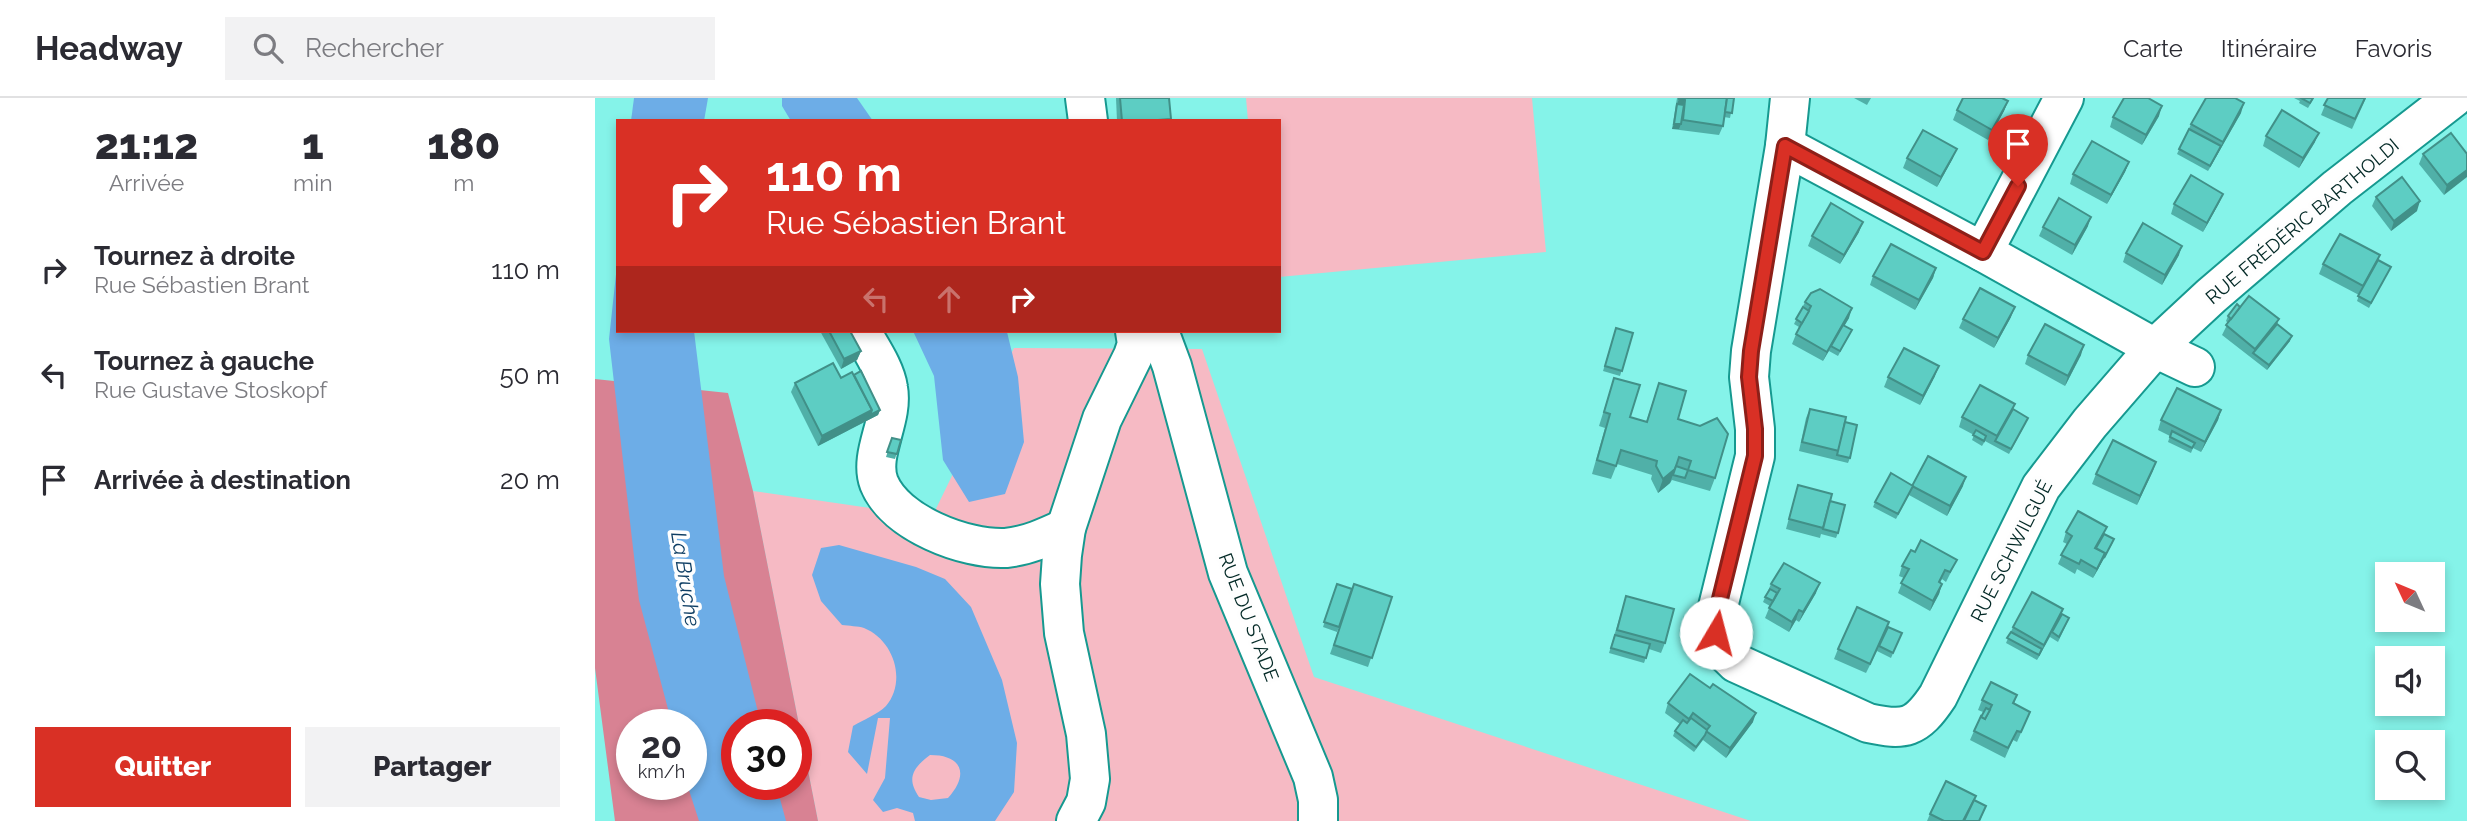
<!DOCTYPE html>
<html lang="fr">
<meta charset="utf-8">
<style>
body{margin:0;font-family:Raleway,sans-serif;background:#f2f2f3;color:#2b2b33;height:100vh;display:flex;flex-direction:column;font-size:26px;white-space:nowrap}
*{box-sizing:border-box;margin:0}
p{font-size:23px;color:#7c7c81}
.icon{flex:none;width:38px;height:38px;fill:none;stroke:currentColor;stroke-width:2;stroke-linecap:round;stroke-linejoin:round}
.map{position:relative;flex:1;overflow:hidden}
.drawer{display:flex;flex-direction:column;background:#fff;width:595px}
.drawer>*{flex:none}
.hud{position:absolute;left:21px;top:21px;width:665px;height:214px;border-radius:0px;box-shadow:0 4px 10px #0003;background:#d93025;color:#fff;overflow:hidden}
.needle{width:46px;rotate:314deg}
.buttons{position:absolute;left:1780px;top:464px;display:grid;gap:14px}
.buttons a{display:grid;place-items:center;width:70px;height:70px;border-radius:0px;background:#fff;box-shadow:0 4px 10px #0003;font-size:35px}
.speed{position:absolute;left:21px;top:611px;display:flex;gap:14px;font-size:35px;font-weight:700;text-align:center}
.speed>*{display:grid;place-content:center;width:91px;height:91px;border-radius:50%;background:#fff;box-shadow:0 4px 10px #0003;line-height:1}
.speed small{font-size:18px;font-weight:400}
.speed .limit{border:10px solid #d22;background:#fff;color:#111}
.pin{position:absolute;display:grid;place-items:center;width:60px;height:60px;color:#fff;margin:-72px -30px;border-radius:50% 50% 50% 0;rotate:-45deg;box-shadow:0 0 7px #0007}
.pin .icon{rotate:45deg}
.me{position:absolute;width:77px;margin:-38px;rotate:8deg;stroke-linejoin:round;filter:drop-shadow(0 0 5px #0008)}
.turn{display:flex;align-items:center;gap:24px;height:147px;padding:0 35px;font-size:32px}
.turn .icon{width:91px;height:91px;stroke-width:2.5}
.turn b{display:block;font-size:49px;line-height:60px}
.lanes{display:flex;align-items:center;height:66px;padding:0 35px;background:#0003;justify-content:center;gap:35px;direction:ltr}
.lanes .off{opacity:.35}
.eta{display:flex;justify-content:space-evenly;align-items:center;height:119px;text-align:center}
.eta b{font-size:42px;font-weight:800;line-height:49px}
.cta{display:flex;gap:14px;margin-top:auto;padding:14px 35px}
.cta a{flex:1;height:80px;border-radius:0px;background:#d93025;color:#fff;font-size:28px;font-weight:800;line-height:80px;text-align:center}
.cta a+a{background:#f2f2f3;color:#2b2b33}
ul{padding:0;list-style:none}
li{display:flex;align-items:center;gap:21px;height:105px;padding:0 35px}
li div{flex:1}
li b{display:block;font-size:26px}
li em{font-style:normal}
header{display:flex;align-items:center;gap:42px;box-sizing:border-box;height:98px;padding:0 35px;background:#fff;border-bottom:2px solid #e1e1e2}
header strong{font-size:33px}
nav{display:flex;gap:38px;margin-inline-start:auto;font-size:24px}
.search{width:490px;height:63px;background:#f2f2f3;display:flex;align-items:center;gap:18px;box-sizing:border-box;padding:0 24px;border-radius:0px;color:#7c7c81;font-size:26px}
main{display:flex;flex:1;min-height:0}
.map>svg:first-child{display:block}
.green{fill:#f6bac4}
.forest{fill:#d88293;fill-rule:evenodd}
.water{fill:#6dade7;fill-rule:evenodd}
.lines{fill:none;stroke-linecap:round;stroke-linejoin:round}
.minor-casing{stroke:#169990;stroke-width:42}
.minor{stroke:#fff;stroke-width:38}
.wall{fill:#50b0a8}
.shaded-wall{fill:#419088}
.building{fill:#5dcdc3;stroke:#419088;stroke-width:2}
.route-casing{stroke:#8d1f18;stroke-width:18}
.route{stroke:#d93025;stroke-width:12}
.labels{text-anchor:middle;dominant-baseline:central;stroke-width:7;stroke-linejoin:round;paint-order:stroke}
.street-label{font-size:19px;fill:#022825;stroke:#fefefe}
.water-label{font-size:21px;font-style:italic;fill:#0e3e64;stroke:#fefefe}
</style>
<header>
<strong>Headway</strong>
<div class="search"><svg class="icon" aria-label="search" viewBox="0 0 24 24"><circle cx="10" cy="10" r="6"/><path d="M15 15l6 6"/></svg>Rechercher</div>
<nav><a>Carte</a><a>Itinéraire</a><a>Favoris</a></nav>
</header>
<main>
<section class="drawer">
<div class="eta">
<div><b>21:12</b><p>Arrivée</p></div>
<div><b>1</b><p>min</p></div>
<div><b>180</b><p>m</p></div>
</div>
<ul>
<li><svg class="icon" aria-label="right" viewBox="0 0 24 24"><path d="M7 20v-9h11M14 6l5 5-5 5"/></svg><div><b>Tournez à droite</b><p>Rue Sébastien Brant</p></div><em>110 m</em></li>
<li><svg class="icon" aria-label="left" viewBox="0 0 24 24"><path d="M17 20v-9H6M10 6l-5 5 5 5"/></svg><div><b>Tournez à gauche</b><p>Rue Gustave Stoskopf</p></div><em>50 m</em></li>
<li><svg class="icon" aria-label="arrive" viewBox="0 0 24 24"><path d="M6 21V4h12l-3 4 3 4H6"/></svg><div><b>Arrivée à destination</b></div><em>20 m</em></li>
</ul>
<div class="cta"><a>Quitter</a><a>Partager</a></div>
</section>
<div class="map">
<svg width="1872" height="723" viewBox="0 0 1872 723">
<rect width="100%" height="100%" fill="#85f3e9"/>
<!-- green -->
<g class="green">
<polygon points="651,0 937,0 951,154 684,179 684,23 653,23"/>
<polygon points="419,250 607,251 719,579 1156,723 223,723 158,393 337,419"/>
</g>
<!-- forest -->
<path class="forest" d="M0,281l133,14 25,98 65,330h-203l-20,-153zM37,626h59v60h-59zM142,626h59v60h-59z"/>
<!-- water -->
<g class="water">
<polygon points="39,0 113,0 109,23 36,23"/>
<polygon points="187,0 262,0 278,23 196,23 187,8"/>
<polygon points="23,158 23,233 99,233 129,478 166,626 142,626 142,686 181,686 191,723 104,723 92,686 96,686 96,626 77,626 44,502 14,241"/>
<polygon points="318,233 412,234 423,279 429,344 410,396 374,404 348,362 339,278"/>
<path d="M244,447l77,22 29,12 26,28 31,73 15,63 -3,49 -19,29h-80l-2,-8 -16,-5 -14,4 -10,-12 12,-22 5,-60h-12l-11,56 -19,-22 5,-26c10,-6 25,-12 33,-20 21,-25 8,-66 -22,-78 -6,-2 -15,-2 -22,-3l-21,-24 -9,-26 9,-27zM335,657c33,0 39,20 18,43l-17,2 -12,-3c-13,-19 -6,-29 11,-42z"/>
</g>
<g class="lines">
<!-- minor casing -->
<g class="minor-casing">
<g id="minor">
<polyline points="490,0 493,23"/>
<path d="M1195,0l-5,48 -34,205 -2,26 6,52v27l-37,151c-2,27 -3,37 18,56l132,60c37,8 48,6 70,-27l103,-209 49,-64 65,-75 56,-52 126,-108 116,-90"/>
<polyline points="1190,48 1388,154 1560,250 1600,269"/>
<polyline points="1388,154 1469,0"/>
<path d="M266,233c9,17 24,37 27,57 6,32 -20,66 -9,95 16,40 86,67 127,65 21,-2 41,-11 60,-20"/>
<polyline points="564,233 577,268 633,475 718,679 723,702 723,723"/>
<polyline points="481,723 491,704 495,681 491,636 469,535 465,486 467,457 471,430 507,321 538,258 542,246 540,233"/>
</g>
</g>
<!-- minor -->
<use href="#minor" class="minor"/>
</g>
<!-- wall -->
<g class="wall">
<polygon points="521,0 574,0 575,23 522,23"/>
<polygon points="1082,0 1139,0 1135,20 1129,19 1128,28 1124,37 1077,31"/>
<polygon points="1259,0 1276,0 1272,7"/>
<polygon points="1699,0 1719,0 1713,10 1704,5 1705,3"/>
<polygon points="1733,0 1771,0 1757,31 1726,17"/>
<polygon points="1413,3 1409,13 1393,42 1358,22 1362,12"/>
<polygon points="1646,15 1613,73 1582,56 1596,26"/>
<polygon points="1564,18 1547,47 1515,29 1518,19"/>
<polygon points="1671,38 1720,44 1704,70 1668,48"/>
<polygon points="1828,56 1872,56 1849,97 1824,66"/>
<polygon points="1312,60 1358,60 1342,89 1308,70"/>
<polygon points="1534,64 1530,74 1512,106 1475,86 1478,76"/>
<polygon points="1628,96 1624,105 1608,134 1576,116 1579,106"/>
<polygon points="1781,99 1822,113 1796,133 1777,108"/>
<polygon points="1493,128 1477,157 1444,138 1448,129"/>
<polygon points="1264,134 1245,166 1213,148 1217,138"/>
<polygon points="1531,155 1584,157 1567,187 1528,164"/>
<polygon points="1785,157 1783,162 1796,169 1774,210 1762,203 1764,197 1724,176 1728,166"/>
<polygon points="1341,170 1338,180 1320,212 1275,187 1278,178"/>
<polygon points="1210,204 1254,220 1249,228 1257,232 1243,258 1234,253 1228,263 1197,246 1204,229 1199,226"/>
<polygon points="1645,209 1682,226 1695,243 1672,272 1627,237 1633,225 1631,223 1633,218"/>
<polygon points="1416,219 1399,250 1364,230 1368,221"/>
<polygon points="1021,230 1038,235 1025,278 1008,273"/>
<polygon points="225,233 255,233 266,253 262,262 246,271"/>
<polygon points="1433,257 1486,257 1470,288 1430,266"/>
<polygon points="1340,278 1325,307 1289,289 1293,279"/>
<polygon points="246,280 285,312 283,317 223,348 196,294 200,285"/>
<polygon points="1019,280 1035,319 1051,324 1064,285 1083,321 1120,380 1115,393 1077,382 1075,385 1063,395 1056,381 1057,377 1022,366 1016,381 997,376 1010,330 1004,328"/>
<polygon points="1215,311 1250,324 1255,360 1253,365 1204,353 1211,320"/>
<polygon points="1418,311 1431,325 1414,356 1390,343 1387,348 1377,342 1379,337 1364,329 1367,319"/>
<polygon points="1626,312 1623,322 1606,354 1598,350 1596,355 1573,344 1575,338 1563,332 1566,322"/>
<polygon points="297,340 306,342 300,361 291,359"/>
<polygon points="1561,364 1542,407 1497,386 1501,376"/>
<polygon points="1203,387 1235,403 1243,435 1241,440 1226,436 1225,440 1191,431"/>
<polygon points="1318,387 1368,388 1352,418 1314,397 1301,421 1278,409 1280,404"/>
<polygon points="1471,434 1510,436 1517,446 1498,480 1482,471 1480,476 1463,466 1472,446 1468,444"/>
<polygon points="1320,454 1362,462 1351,484 1347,481 1345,485 1347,486 1344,496 1335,513 1303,495 1309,480 1304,478 1307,468"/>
<polygon points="742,486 757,491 797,499 773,569 735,556 748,519 742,534 728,529"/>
<polygon points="1176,486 1221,495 1204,524 1201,522 1194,534 1170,520 1175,508 1168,504"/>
<polygon points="1031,498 1047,503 1070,545 1066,555 1054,551 1049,565 1014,555"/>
<polygon points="1467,516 1474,520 1472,525 1463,544 1455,539 1442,562 1411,545 1418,529"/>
<polygon points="1293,529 1307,535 1296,560 1282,553 1271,575 1239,561 1243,551"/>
<polygon points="1422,597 1419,606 1435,614 1422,644 1418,642 1410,660 1375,642 1379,633 1388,614 1383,612 1387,602"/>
<polygon points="1073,605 1158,624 1131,660 1108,642 1099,654 1078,638 1080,633 1085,626 1070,615"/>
<polygon points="1379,702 1391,708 1385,723 1332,723 1335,716"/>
</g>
<!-- shaded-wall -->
<g class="shaded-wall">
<polygon points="1084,1 1090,2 1087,12 1082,6"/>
<polygon points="1413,3 1409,13 1393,42 1397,32"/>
<polygon points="1649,5 1646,15 1613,73 1628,44"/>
<polygon points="1567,8 1564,18 1547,47 1551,37"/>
<polygon points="1079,26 1086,26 1084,31 1077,31"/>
<polygon points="1724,35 1720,44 1704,70 1708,60"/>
<polygon points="1362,51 1358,60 1342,89 1346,79"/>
<polygon points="1534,64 1530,74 1512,106 1516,97"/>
<polygon points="1872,72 1872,79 1849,97 1852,87"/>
<polygon points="1628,96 1624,105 1608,134 1612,125"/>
<polygon points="1825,103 1822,113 1796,133 1799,123"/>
<polygon points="1496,119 1493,128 1477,157 1480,147"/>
<polygon points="1268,124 1264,134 1245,166 1249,157"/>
<polygon points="1587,148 1584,157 1567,187 1570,177"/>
<polygon points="1341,170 1338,180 1320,212 1324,202"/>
<polygon points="1420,209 1416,219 1399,250 1403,240"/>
<polygon points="1257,210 1254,220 1237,249 1236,248 1228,263 1232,254"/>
<polygon points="1684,221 1680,231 1658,255 1660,251"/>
<polygon points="1697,238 1695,243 1672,272 1674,267"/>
<polygon points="1489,247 1486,257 1470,288 1473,278"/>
<polygon points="266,253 262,262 246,271 249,261"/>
<polygon points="1344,268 1340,278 1325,307 1328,298"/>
<polygon points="277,312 285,312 283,317 223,348 227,338"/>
<polygon points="1626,312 1623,322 1606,354 1610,344"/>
<polygon points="1561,364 1558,373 1542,407 1545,398"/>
<polygon points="1080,371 1075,385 1063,395 1068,381"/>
<polygon points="1371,379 1368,388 1352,418 1355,408"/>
<polygon points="1519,441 1517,446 1498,480 1502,471"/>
<polygon points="1225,485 1221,495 1204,524 1208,514"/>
<polygon points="1347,486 1344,496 1335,513 1338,503"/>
<polygon points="1468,511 1465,521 1457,534 1442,562 1449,547"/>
<polygon points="1204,512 1201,522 1194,534 1197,524"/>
<polygon points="1161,615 1158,624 1131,660 1135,650"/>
</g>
<!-- building -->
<g class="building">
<polygon points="525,0 574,0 576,21 550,23 527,23"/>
<polygon points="1084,0 1132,0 1128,28 1088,22 1090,2 1084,1"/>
<polygon points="1132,0 1139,0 1137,15 1130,14"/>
<polygon points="1368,0 1407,0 1413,3 1397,32 1362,12"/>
<polygon points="1529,0 1553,0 1567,8 1551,37 1518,19"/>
<polygon points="1611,0 1640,0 1649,5 1628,44 1596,26"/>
<polygon points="1706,0 1718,0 1715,5"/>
<polygon points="1733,0 1770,0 1760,21 1729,7"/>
<polygon points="1082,6 1089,7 1086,26 1079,26"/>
<polygon points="1687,12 1724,35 1708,60 1671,38"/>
<polygon points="1594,31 1626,48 1615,68 1584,51"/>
<polygon points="1328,32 1362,51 1346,79 1312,60"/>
<polygon points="1856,35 1872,56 1872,72 1852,87 1828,56"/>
<polygon points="1497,43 1534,64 1516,97 1478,76"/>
<polygon points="1596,77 1628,96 1612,125 1579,106"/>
<polygon points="1807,79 1825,103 1799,123 1781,99"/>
<polygon points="1464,100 1496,119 1480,147 1448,129"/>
<polygon points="1236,105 1268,124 1249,157 1217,138"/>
<polygon points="1548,125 1587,148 1570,177 1531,155"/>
<polygon points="1745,136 1785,157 1768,188 1728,166"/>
<polygon points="1296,146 1341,170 1324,202 1278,178"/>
<polygon points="1783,162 1796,169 1776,205 1763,198"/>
<polygon points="1385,190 1420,209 1403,240 1368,221"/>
<polygon points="1225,191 1257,210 1232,254 1201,236 1216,208 1210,204 1216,195"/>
<polygon points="1654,198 1684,221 1660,251 1631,227"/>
<polygon points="1642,206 1645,209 1636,221 1633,218"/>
<polygon points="1208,209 1214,213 1207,225 1201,221"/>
<polygon points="1450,226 1489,247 1473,278 1433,257"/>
<polygon points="1682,226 1697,238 1674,267 1658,255"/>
<polygon points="1248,227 1257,232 1245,253 1236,248"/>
<polygon points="1021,230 1038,235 1027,273 1010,268"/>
<polygon points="234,233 255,233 266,253 249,261"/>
<polygon points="1309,250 1344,268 1328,298 1293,279"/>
<polygon points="238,265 246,280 257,274 277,312 227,338 200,285"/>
<polygon points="266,273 285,312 275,317 277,312 259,277"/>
<polygon points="1019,280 1045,287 1035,319 1052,324 1064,285 1091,293 1083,321 1105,328 1122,320 1133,336 1120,380 1093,372 1096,363 1084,359 1080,371 1068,381 1061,368 1062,363 1026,352 1021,368 1002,362 1015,316 1009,314"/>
<polygon points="1385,287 1420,306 1402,338 1367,319"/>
<polygon points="1582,290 1626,312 1610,344 1566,322"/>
<polygon points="1215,311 1251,319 1244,353 1207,344"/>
<polygon points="1418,311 1433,320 1416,351 1400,343"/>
<polygon points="1250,324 1262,327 1255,360 1242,357"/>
<polygon points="1381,332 1391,338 1389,343 1378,337"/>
<polygon points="1577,333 1600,345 1597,350 1575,339"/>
<polygon points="297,340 306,342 302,356 292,354"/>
<polygon points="1518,342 1561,364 1545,398 1501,376"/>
<polygon points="1333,358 1371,379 1355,408 1317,388"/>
<polygon points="1081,368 1093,372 1090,380 1078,377"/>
<polygon points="1296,375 1318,388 1303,416 1280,404"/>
<polygon points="1203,387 1237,396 1228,430 1194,421"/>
<polygon points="1235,403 1250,407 1243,435 1228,431"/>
<polygon points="1483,413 1512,429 1500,450 1510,455 1502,471 1486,462 1484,466 1466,457 1477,438 1471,434"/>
<polygon points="1509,436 1519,441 1509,460 1510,455 1501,450"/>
<polygon points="1326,442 1362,462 1355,474 1350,472 1344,484 1347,486 1338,503 1306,485 1314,471 1307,468 1316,452 1320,454"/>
<polygon points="1189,465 1225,485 1208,514 1204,512 1197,524 1174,510 1185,491 1176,486"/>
<polygon points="742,486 757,491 744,529 729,524"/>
<polygon points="759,486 797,499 777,560 739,547"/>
<polygon points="1175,491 1182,495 1178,503 1170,499"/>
<polygon points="1437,494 1468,511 1449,547 1418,529"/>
<polygon points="1031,498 1079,511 1070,545 1022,532"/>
<polygon points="1262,509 1294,524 1275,566 1243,551"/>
<polygon points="1467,516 1474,520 1464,539 1457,534"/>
<polygon points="1293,529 1307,535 1298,555 1284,548"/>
<polygon points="1416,534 1447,551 1444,557 1412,540"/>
<polygon points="1020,537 1055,546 1051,560 1016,550"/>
<polygon points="1095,576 1115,590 1118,586 1161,615 1135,650 1111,633 1115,628 1098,615 1094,621 1073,605"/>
<polygon points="1396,584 1422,597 1418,605 1435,614 1426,634 1422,633 1413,650 1379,633 1386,618 1390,621 1397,607 1387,602"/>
<polygon points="1391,610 1395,612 1390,621 1386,619"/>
<polygon points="1096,620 1112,632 1110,637 1101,649 1080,633 1088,622 1092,625"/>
<polygon points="1351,683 1381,698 1368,723 1349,723 1335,716"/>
<polygon points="1379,702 1391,708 1384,723 1369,723"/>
</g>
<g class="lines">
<!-- route casing -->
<g class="route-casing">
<polyline id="route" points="1121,535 1123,509 1160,358 1160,331 1154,279 1156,253 1190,48 1388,154 1423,88"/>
</g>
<!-- route -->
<use href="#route" class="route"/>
</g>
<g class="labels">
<!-- street labels -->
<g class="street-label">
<text transform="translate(1707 123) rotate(-40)">RUE FRÉDÉRIC BARTHOLDI</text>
<text transform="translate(1416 453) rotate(-63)">RUE SCHWILGUÉ</text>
<text transform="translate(654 519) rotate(69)">RUE DU STADE</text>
</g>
<!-- water labels -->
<g class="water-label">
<text transform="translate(91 481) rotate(81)">La Bruche</text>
</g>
</g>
</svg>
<div class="buttons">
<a><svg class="needle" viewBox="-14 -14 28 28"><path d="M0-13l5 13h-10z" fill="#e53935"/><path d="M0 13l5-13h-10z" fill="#7c7c81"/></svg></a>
<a><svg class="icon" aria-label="sound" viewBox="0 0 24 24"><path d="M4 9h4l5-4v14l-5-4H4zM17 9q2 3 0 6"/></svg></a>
<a><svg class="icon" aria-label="search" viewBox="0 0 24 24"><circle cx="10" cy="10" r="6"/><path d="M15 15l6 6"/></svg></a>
</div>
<div class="speed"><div>20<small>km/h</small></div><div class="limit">30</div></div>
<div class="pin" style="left:1423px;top:88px;background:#d93025"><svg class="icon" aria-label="arrive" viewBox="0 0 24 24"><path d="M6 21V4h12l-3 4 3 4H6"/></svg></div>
<svg class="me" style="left:1121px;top:535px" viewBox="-20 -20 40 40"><circle r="19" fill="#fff"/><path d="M0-13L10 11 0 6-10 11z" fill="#d93025"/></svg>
<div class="hud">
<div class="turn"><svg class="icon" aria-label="right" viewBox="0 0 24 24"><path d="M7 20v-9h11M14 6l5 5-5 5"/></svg><div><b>110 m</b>Rue Sébastien Brant</div></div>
<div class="lanes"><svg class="icon off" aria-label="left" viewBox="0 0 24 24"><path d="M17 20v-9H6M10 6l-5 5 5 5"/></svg><svg class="icon off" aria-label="ahead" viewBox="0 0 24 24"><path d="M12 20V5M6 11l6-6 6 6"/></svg><svg class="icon" aria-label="right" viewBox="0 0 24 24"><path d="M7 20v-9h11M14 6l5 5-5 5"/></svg></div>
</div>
</div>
</main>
